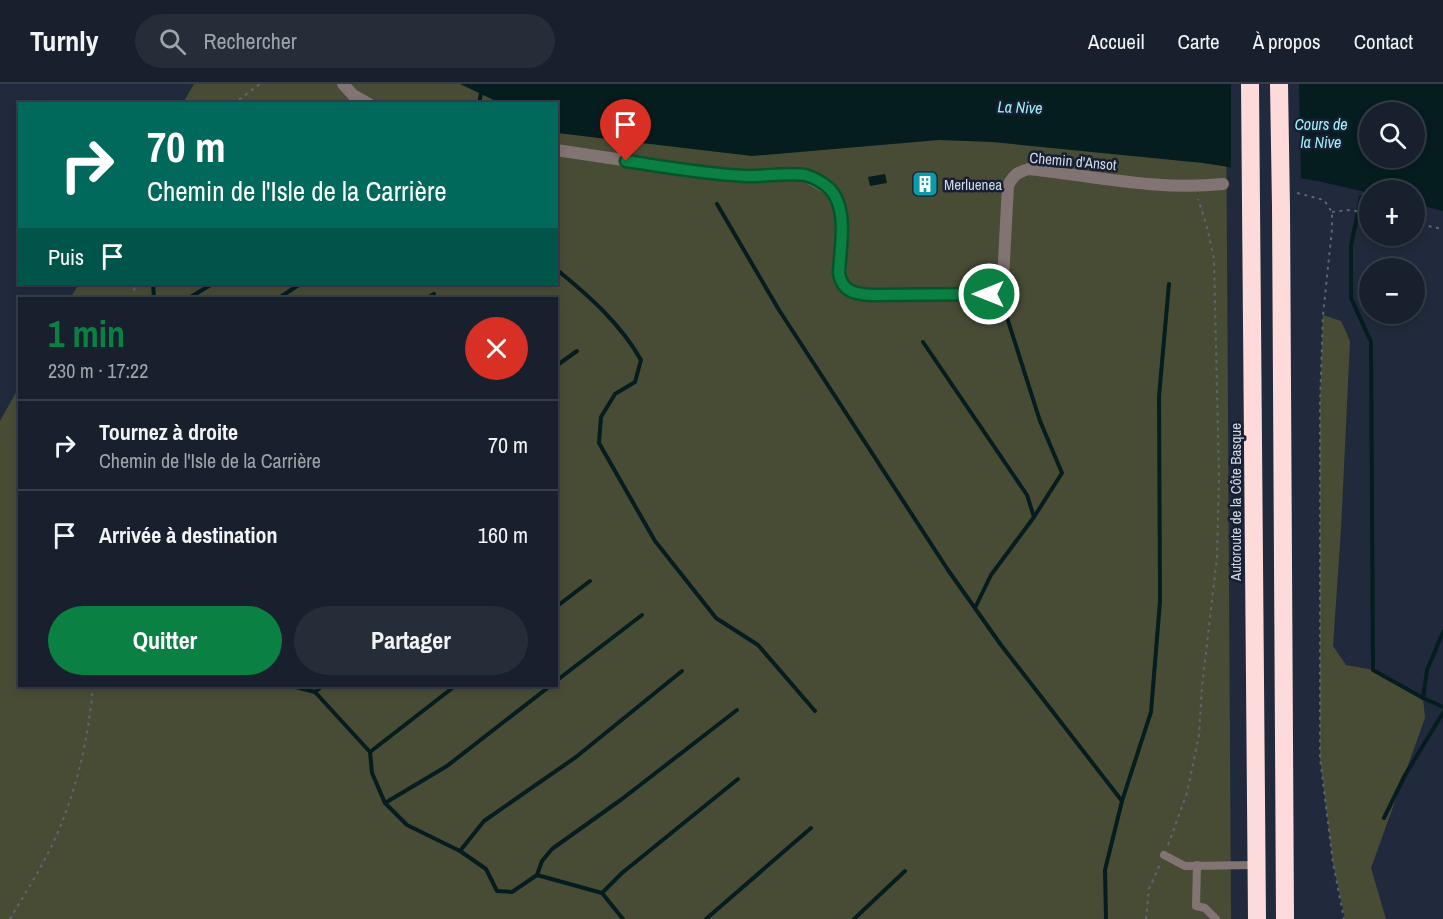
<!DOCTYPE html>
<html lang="fr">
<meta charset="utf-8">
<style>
body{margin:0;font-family:"Archivo Narrow",sans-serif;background:#252d39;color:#f1f3f6;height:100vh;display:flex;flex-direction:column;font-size:22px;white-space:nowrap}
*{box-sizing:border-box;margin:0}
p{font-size:20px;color:#9fa3aa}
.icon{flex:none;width:33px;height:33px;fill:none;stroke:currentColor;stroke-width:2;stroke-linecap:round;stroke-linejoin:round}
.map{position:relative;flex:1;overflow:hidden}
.drawer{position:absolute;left:18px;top:213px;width:540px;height:390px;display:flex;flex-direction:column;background:#18202d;border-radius:0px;box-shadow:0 3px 9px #0003,0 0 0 2px #363e49}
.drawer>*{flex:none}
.top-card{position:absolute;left:18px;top:18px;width:540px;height:183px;border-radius:0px;box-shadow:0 3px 9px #0003,0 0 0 2px #363e49;background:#00695c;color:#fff;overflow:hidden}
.tools{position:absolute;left:1359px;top:18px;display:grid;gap:12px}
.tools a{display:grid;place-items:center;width:66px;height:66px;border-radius:50%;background:#18202d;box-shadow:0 3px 9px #0003,0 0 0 2px #363e49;font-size:30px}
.pin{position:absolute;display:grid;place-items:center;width:51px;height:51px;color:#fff;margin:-62px -26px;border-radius:50% 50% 50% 0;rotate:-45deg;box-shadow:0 0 6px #0007}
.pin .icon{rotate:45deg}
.me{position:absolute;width:66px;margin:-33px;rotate:270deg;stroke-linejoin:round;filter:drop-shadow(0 0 4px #0008)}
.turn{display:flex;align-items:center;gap:21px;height:126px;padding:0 30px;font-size:27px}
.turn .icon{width:78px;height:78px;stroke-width:2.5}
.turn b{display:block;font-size:42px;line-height:51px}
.then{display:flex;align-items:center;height:57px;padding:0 30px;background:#0003;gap:12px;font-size:22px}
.round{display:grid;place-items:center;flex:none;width:63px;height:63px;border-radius:32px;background:#252d39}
.head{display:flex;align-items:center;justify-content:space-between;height:102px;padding:0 30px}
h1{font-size:36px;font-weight:700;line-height:45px;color:#0b8043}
.cta{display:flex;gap:12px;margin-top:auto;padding:12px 30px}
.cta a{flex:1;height:69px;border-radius:36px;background:#0b8043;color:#fff;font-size:24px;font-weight:700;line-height:69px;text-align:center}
.cta a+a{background:#252d39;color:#f1f3f6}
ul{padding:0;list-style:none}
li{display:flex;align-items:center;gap:18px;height:90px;padding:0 30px;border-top:2px solid #363e49}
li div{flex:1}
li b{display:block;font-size:22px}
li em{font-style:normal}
header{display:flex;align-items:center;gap:36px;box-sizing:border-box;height:84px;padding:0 30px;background:#18202d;border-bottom:2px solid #363e49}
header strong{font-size:28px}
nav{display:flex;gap:33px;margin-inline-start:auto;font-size:21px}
.search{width:420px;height:54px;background:#252d39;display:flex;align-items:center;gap:15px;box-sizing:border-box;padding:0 21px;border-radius:33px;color:#9fa3aa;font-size:22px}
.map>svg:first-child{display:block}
.green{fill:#494c35}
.water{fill:#051d1f;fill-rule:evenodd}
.pier{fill:#202a3c}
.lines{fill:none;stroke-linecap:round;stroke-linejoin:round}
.stream{stroke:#051d1f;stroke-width:4}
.path{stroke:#5c6575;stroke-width:2;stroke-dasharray:3 4.5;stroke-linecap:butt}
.service{stroke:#817473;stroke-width:8}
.minor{stroke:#817473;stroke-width:12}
.motorway{stroke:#fcdbda;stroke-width:18}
.motorway-bridge{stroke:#fcdbda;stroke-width:18}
.route-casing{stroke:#07532c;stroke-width:15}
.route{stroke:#0b8043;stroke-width:10}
.labels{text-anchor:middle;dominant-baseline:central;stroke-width:5;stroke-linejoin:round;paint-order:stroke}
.street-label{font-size:15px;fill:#d0d8e4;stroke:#162032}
.poi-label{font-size:15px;fill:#d0d8e4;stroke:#162032;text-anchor:start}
.water-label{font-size:16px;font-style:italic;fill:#9ff3f7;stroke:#162032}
</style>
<header>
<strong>Turnly</strong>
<div class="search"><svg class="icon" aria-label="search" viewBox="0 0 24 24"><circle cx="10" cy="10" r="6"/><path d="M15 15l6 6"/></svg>Rechercher</div>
<nav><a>Accueil</a><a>Carte</a><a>À propos</a><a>Contact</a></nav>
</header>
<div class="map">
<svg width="1443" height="835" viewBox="0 0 1443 835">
<rect width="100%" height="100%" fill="#202a3c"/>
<!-- green -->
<g class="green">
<polygon points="194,0 1226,0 1231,835 0,835 0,337 19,303 20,602 556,602 556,214 70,214 79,200 556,200 556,20 183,19"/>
<polygon points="1323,231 1341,237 1350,257 1341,445 1333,562 1346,581 1373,586 1423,614 1425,634 1371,784 1386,835 1345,835 1333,779 1320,674 1320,319"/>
</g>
<!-- water -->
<g class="water">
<path d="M460,0h983v127l-28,-7 -1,-14h-44l-1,3 -51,-12 -115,-18 -211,-21 -53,-2 -187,16 -195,-23 -1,-29 -56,-1zM1370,28h44v46h-44z"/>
<polygon points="885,90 887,99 870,102 868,93"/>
</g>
<!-- pier -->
<polygon class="pier" points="1231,0 1299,0 1301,97 1231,86"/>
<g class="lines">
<!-- stream -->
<g class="stream">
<polyline points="479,20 481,9"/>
<polyline points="1361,113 1351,162 1351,214 1371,258 1373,586 1423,614 1443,623"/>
<polyline points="717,120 779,226 948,486 1001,561 1122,717"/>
<path d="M556,185c33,27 64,54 85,91l-6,22 -20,12 -14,23 -2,26 56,98 61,77 42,27 57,66"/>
<polyline points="153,200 154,214"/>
<polyline points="189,214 212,200"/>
<polyline points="279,214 300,200"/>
<polyline points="427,214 434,210"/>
<polyline points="1003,221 1040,337 1062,389 1034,433"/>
<polyline points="923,258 1027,411 1034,433 991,491 975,524"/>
<polyline points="556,282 577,267"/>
<polyline points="556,523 590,497"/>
<polyline points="556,597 642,531"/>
<polyline points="292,602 315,608 370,668 372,689 385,719 407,741 460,767 486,785 497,807 512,808 537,791 602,809 623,835"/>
<polyline points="315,608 322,602"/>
<polyline points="1423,614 1427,586 1443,548"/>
<polyline points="370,668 455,602"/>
<polyline points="385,719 447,682 550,602"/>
<polyline points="1384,734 1405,691 1443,629"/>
<polyline points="460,767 484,737 576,673 682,587"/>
<polyline points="537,791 542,777 552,765 622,715 737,626"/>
<polyline points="602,809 622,789 738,695"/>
<polyline points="706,835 811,744"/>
<polyline points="854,835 905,787"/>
<polyline points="1106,835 1105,786 1122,717 1151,628 1160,517 1159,312 1169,200"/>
</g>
<!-- path -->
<g class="path">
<polyline points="233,20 260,0"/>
<polyline points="1297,109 1324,116 1332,128 1332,145 1323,231 1320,319 1320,674 1333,779 1344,835"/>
<polyline points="1332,128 1348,126 1370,129"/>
<polyline points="1414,139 1443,145"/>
<polyline points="133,214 135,200"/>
<polyline points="1168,761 1187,709 1199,651 1202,603 1217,473 1219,392 1214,175 1207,143 1198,115"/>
<path d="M10,835c12,-21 26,-42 37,-64 27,-52 41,-111 46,-169"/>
<polyline points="1146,835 1149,805 1160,780"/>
</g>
<!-- service -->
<g class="service">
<polyline points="1164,771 1185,782 1256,781"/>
<polyline points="1197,781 1196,822 1205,824 1216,835"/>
</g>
<!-- minor -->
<g class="minor">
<polyline points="343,0 353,11 369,20"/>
<path d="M556,66l154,23 37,3 57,-1 25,14 6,8 6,19 -1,65 6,8 12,5 114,1 23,-2 5,-5 3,-9 5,-93c5,-11 10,-14 21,-17 63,7 131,22 194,15"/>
</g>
<!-- motorway -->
<g class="motorway">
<polyline points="1251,120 1257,835"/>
<polyline points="1281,123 1285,835"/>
</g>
<!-- motorway-bridge -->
<g class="motorway-bridge">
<polyline points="1250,0 1251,120"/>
<polyline points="1279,0 1281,123"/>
</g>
</g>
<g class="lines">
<!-- route casing -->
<g class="route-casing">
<path id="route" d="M626,77c39,6 79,13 119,15 17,1 44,-4 60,-1 8,2 18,8 24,13 20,20 11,60 10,85 3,19 16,21 33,22l117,-1"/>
</g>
<!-- route -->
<use href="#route" class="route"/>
</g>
<!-- icons -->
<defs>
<g id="building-square" transform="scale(1.35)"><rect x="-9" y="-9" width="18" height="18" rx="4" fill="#0f9aa8" stroke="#162032"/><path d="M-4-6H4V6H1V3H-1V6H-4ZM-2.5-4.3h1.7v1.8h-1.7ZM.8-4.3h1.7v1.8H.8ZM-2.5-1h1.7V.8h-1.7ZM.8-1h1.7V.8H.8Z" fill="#fff"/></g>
</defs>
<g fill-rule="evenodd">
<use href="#building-square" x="925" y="100"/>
</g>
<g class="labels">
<!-- street labels -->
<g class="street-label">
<text transform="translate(1073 77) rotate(5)">Chemin d'Ansot</text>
<text transform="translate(1235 418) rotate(-90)">Autoroute de la Côte Basque</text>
</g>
<!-- poi labels -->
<g class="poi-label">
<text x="944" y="100">Merluenea</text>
</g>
<!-- water labels -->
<g class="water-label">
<text transform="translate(1020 23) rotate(2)">La Nive</text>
<text x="1321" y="40">Cours de<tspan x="1321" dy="18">la Nive</tspan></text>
</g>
</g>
</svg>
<div class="tools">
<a><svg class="icon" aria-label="search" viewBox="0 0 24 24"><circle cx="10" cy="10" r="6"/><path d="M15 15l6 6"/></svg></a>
<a>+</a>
<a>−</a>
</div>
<div class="pin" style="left:626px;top:77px;background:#d93025"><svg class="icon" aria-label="arrive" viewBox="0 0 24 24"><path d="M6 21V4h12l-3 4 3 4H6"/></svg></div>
<svg class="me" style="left:989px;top:210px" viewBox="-20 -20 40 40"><circle r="17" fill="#0b8043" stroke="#fff" stroke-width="3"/><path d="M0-11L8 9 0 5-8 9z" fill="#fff"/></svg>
<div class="top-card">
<div class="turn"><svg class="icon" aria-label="right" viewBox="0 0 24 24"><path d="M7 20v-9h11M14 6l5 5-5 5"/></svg><div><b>70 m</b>Chemin de l'Isle de la Carrière</div></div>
<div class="then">Puis<svg class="icon" aria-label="arrive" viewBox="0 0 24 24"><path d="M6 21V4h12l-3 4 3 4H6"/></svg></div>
</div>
<section class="drawer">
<div class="head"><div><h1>1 min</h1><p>230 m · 17:22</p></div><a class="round" style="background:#d93025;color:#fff"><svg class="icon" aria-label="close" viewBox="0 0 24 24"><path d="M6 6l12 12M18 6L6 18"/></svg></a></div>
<ul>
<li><svg class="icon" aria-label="right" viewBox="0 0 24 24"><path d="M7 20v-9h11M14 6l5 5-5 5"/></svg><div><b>Tournez à droite</b><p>Chemin de l'Isle de la Carrière</p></div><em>70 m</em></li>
<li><svg class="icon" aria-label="arrive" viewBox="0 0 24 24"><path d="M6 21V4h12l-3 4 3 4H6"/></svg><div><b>Arrivée à destination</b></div><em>160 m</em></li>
</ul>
<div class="cta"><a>Quitter</a><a>Partager</a></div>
</section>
</div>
